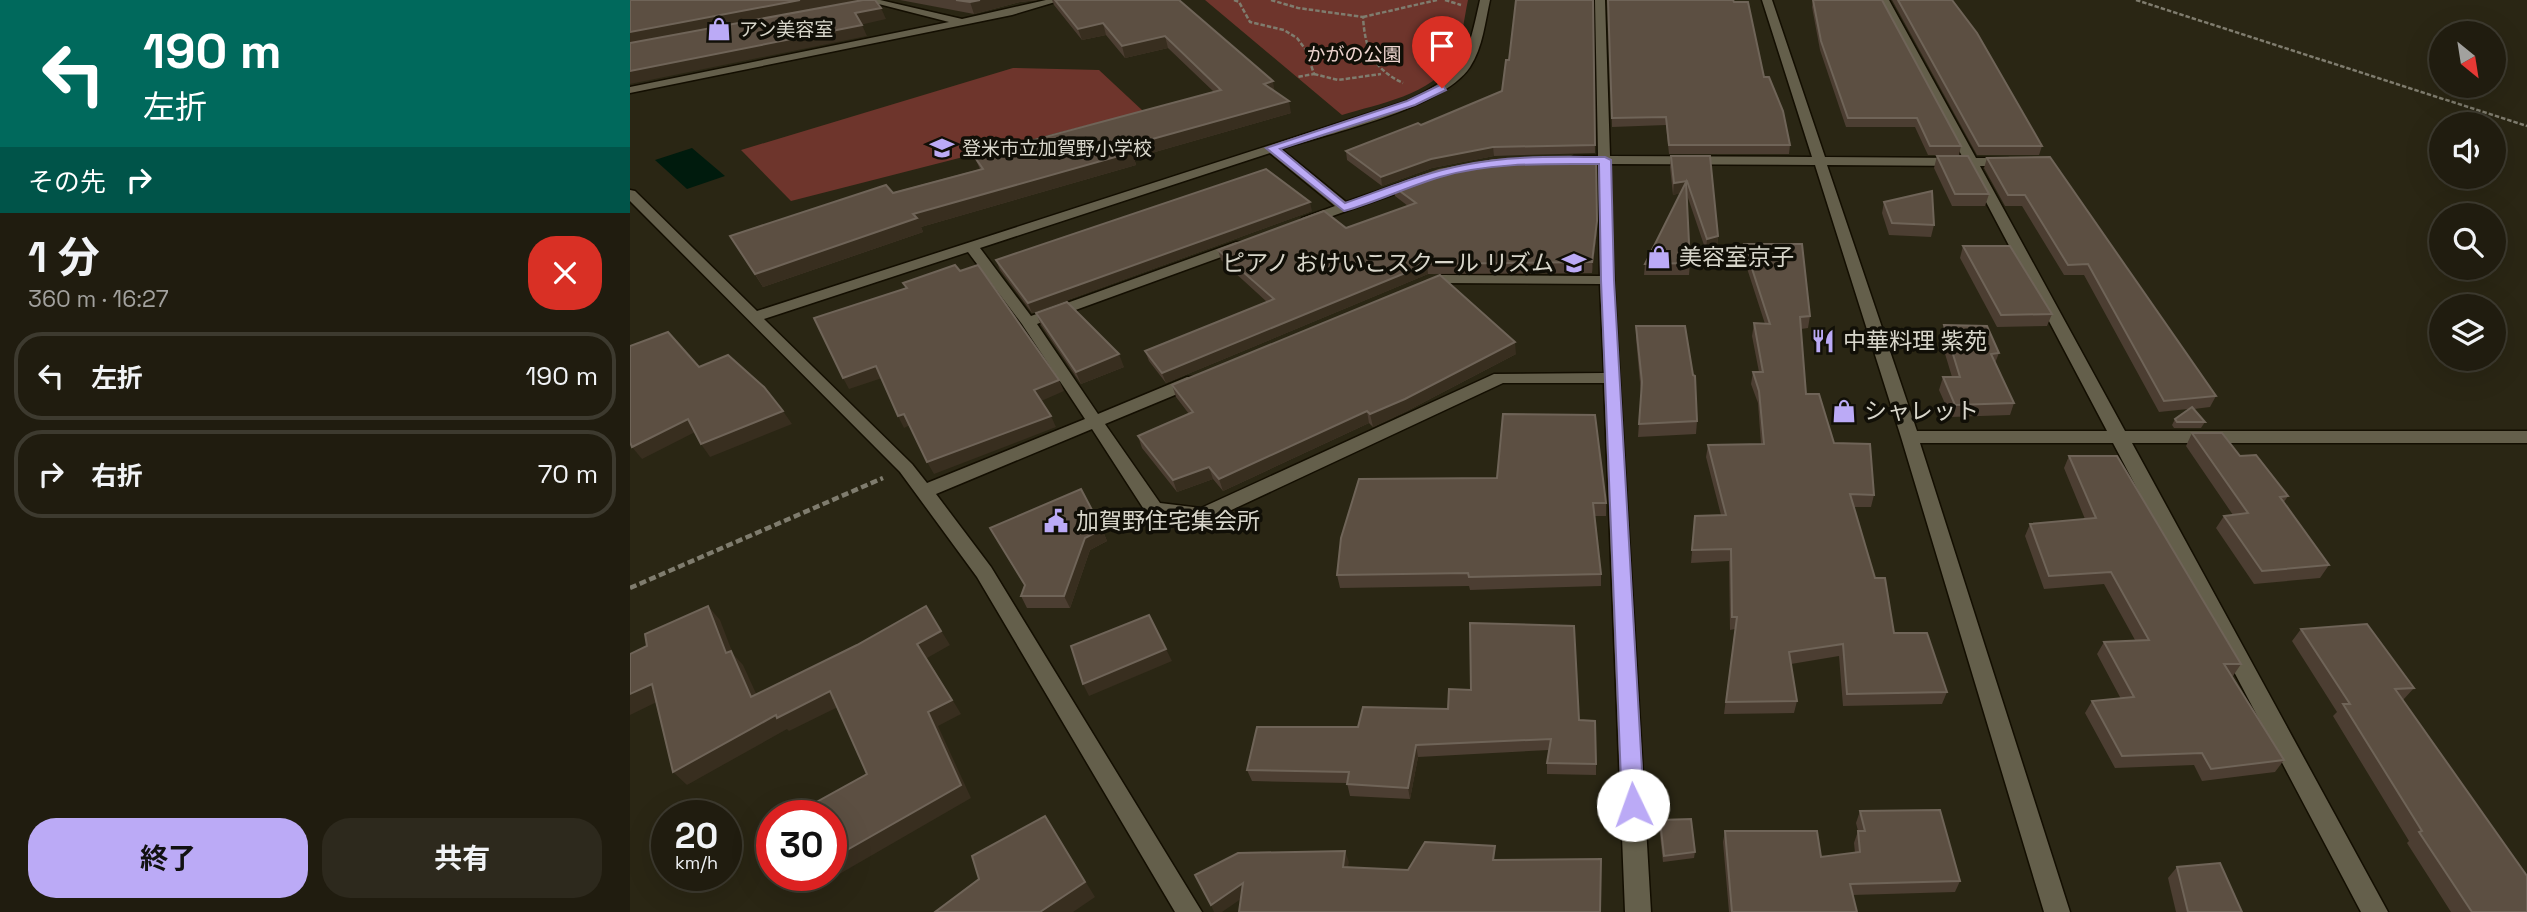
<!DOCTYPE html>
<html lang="ja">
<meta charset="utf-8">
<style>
body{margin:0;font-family:"Space Grotesk","Noto Sans JP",sans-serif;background:#2d291d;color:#f1f3f6;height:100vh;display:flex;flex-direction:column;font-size:26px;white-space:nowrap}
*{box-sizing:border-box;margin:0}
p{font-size:23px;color:#a2a19e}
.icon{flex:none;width:38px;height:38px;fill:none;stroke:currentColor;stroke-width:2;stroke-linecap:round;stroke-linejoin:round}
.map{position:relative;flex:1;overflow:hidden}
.details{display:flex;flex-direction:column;background:#201c0f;width:630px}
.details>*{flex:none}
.guide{background:#00695c;color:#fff;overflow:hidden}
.needle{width:46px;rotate:150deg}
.controls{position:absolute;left:1799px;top:21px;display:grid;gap:14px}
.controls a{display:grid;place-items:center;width:77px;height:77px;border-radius:50%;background:#201c0f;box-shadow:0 7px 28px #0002,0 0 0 2px #3d3a2f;font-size:35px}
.speed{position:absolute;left:21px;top:800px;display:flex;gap:14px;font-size:35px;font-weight:700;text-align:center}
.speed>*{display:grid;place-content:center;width:91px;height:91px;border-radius:50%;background:#201c0f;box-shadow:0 7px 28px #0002,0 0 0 2px #3d3a2f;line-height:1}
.speed small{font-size:18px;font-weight:400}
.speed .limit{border:10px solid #d22;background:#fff;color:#111}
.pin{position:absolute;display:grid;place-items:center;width:60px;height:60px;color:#fff;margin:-72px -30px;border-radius:50% 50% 50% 0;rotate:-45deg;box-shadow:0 0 7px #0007}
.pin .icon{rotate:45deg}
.me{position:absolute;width:77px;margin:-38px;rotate:357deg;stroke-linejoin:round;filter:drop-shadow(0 0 5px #0008)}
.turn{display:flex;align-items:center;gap:24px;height:147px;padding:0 28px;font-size:32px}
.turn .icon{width:91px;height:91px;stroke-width:2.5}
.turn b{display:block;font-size:49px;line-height:60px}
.then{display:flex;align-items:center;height:66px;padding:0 28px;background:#0003;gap:14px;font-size:26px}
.round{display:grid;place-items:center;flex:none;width:74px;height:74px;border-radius:28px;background:#2d291d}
.head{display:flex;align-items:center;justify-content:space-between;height:119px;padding:0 28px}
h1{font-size:42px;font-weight:700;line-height:52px}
.action{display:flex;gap:14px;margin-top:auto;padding:14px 28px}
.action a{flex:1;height:80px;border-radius:28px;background:#bbaaf6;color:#111;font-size:28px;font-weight:700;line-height:80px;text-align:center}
.action a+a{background:#2d291d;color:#f1f3f6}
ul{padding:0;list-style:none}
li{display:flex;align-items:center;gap:21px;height:88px;margin:0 14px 10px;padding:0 14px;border:4px solid #3d3a2f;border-radius:28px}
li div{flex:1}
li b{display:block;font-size:26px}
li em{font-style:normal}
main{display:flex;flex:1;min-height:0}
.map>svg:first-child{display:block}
.green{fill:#6e352c}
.water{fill:#001b0d}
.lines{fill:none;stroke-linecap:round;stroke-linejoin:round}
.minor-casing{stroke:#130e01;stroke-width:3}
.path-far1{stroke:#7f7c6e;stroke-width:2.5;stroke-dasharray:4.5 2;stroke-linecap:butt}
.path{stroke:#7f7c6e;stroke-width:4.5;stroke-dasharray:7 3.5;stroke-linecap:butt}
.minor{fill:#645f4b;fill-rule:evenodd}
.wall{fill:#4c3e32}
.shaded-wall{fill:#382e1f}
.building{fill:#5c4f42;stroke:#6f6458;stroke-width:2}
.route{fill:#bbaaf6;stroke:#7a6ea0;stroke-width:2}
.labels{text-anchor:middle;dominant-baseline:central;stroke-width:7;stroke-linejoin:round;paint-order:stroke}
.far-poi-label{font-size:19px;fill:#d8d6cb;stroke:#110f07;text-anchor:start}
.far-park-label{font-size:19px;fill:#eed5d0;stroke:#110f07}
.poi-label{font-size:23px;fill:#d8d6cb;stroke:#110f07;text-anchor:start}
</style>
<main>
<section class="details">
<div class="guide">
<div class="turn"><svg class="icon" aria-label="left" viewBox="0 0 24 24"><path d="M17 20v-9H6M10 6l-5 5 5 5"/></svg><div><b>190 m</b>左折</div></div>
<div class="then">その先<svg class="icon" aria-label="right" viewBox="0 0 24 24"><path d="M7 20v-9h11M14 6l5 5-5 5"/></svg></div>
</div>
<div class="head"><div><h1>1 分</h1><p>360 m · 16:27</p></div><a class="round" style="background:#d93025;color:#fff"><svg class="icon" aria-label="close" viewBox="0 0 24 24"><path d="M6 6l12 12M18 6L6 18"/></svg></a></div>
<ul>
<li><svg class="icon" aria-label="left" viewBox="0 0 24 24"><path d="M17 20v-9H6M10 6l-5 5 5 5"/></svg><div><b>左折</b></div><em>190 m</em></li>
<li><svg class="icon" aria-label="right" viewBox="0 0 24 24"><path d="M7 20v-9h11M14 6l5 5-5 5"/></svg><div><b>右折</b></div><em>70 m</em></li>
</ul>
<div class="action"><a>終了</a><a>共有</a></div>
</section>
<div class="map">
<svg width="1897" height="912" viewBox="0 0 1897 912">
<rect width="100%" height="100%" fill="#2a2614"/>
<!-- green -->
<g class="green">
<path d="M575,0h263c-4,19 -6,42 -15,59 -20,36 -76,45 -111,56z"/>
<polygon points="383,68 469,70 513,111 161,201 111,150"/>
</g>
<!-- water -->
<polygon class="water" points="62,148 95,176 57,189 25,160"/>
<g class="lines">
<!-- minor casing -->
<g class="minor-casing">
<g id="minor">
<polygon points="233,0 250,0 332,19 416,0 432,0 382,15 0,93 0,87 319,22"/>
<path d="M850,0h10c-5,22 -7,47 -20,67 -28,42 -140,66 -189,82l65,53 69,-24 5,1v6l-113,40 -7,-4 2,-3 33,-12 -65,-53 -290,95 51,68 205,-74h10v6l-209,76 61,90 89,-37h12l2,4 -2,4 -94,39 55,79 41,5 293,-134 110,-1 -4,-89 -157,-1 -20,8 -7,-4 25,-12 159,1 -2,-112h-24l-6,-4 6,-4h24l-3,-156h10l5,156 202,1 -50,-157h10l53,157 138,1 -84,-158h10l87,158h32l6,4 -6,4h-28l145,265h402v12h-395l256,469h-27l-248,-469h-193l150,469h-26l-143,-475 -86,-272 -205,-1 4,116 37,632h-26l-21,-529h-101l-293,137 -7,2 -56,-8 -55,-85 -156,65 55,73 211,345h-27l-198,-335 -77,-105 -270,-271v-11l5,1 122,120 650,-210c57,-27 60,-42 73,-101zM1197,165l140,1 140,265h-190zM338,252l54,72 63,95 -158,64 -15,-19 -148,-145z"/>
</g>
</g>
<!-- path-far1 -->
<g class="path-far1">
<polyline points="604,0 609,2 620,22 654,30 667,38 676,50 684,74 667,77"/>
<path d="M641,0l27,8 65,9c2,32 10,52 40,66"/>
<polyline points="815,0 831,5"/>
<polyline points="1506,0 1897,126"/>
<polyline points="733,17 807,0"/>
<polyline points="684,74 708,80 751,74"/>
</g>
<!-- path -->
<polyline class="path" points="0,588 253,478"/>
<!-- minor -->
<use href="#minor" class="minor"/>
</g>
<!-- wall -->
<g class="wall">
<polygon points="270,0 408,0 390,2 344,14"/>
<polygon points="422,0 549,0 645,91 661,113 504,158 506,165 291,227 293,232 133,287 100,236 350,169 344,156 584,92 538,48 495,58 476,35 452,40 424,5"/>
<polygon points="963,0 965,153 864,156 802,168 752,186 717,160 716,151 791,125 872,91 879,60"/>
<polygon points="978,0 1134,77 1160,145 1159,154 1039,154 1036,125 982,127"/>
<polygon points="1183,0 1331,146 1329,155 1298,155 1285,127 1216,127 1190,50 1182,7"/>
<polygon points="1262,0 1322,0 1412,146 1409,155 1347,155"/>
<polygon points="1041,156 1080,156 1088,236 1087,248 1076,251 1057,195 1060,263 1059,275 1014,275 1015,264 1050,193 1043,195 1040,167"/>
<polygon points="1307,156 1359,194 1355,206 1322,206 1304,168"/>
<polygon points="1420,157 1586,396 1580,407 1564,409 1575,422 1571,428 1544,428 1542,425 1545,419 1558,409 1529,412 1454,275 1434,275 1392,206 1375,206 1354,168 1357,158"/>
<polygon points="763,186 967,231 962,273 798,274 536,383 519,361 515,351 637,302 591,260 588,250 716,228 778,206 765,196"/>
<polygon points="1254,202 1304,225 1301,237 1259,235 1252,213"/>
<polygon points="682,211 402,313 370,270 366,260"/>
<polygon points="1114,244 1180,316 1178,328 1171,329 1176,394 1204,443 1244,495 1241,507 1224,507 1245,578 1264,633 1317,692 1312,704 1213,706 1209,656 1161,664 1167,701 1164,713 1094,714 1105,629 1100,630 1099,561 1061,563 1065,516 1091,515 1076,457 1078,445 1131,444 1128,403 1121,384 1123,372 1129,372 1122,336 1124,323 1135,324 1113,256"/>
<polygon points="1333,246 1422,314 1417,326 1367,327 1330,258"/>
<polygon points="406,313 494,367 451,384 411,325"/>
<polygon points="1314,325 1369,353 1365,363 1384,403 1380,415 1321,417 1309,390 1313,377 1322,377 1310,337"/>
<polygon points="1006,326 1067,421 1066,434 1008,437 1011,394 1006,338"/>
<polygon points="886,354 777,411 743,427 739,423 593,491 583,479 547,492 512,448 508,436 559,414 546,397 542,385"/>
<polygon points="1562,433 1610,456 1658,496 1654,502 1699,565 1690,578 1624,584 1586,528 1594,516 1603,515 1556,446"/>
<polygon points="1439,456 1611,664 1603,676 1601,676 1654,760 1645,772 1572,781 1564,765 1485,768 1455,713 1462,701 1491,699 1467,654 1474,642 1505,640 1474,584 1414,589 1395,536 1400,524 1455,519 1434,468"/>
<polygon points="729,479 976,503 976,516 965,516 971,574 971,586 840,590 839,586 710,588 707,575"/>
<polygon points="360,528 472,529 477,541 460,550 440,608 397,608 391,596 395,586"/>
<polygon points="1671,629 1784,688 1773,700 1897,912 1821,912 1777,843 1779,841 1703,716 1707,712 1662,641"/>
<polygon points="949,720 966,764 966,775 917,774 917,763 919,750 788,757 780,799 720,796 717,783 622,781 617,770"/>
<polygon points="1230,811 1330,881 1325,892 1222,895 1227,912 1099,912 1093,842 1095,831 1191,857 1225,853 1224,843 1228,831 1226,823"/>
<polygon points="1030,820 1065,852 1064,858 1033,862 1029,826"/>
<polygon points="1547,867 1612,912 1546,912 1538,878"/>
</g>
<!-- shaded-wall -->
<g class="shaded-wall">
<polygon points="170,0 234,0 0,44 0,32"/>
<polygon points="350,0 408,0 390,2 344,14 340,2"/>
<polygon points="251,8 256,19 230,25 225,13"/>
<polygon points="473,23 476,35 452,40 448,29"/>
<polygon points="232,25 237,36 0,84 0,71"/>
<polygon points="535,36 538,48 495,58 492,46"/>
<polygon points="643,81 645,94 634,84"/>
<polygon points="659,101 661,113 504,158 506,165 291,227 293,232 133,287 125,274 283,214 497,146"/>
<polygon points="863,147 864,156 802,168 752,186 751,177 801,159"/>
<polygon points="1057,181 1056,192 1043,195 1044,183"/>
<polygon points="680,202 682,211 402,313 398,303"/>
<polygon points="967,221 967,231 962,273 962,262"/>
<polygon points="1088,236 1087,248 1076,251 1077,239"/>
<polygon points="797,264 798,274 536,383 532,373"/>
<polygon points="885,342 886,354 777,411 743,427 740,414"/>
<polygon points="489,354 494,367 451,384 446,372"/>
<polygon points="246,366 252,378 219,389 213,378"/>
<polygon points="429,380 434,391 409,402 404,390"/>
<polygon points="153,411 162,424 80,457 71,444"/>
<polygon points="737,411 739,423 593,491 589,479"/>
<polygon points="274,414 280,425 274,428 268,416"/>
<polygon points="421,416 426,427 304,474 297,462"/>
<polygon points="58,419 67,431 12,459 2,447"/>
<polygon points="579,467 583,479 547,492 543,480"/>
<polygon points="472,529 477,541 460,550 440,608 434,596 455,538"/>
<polygon points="78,606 90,620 103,654 113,665 134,711 121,697 96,653"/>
<polygon points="296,606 320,645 297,658 331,714 308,726 341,798 199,880 194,875 201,875 201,859 298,712 287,644"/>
<polygon points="536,649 542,661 459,696 453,684"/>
<polygon points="22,684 35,698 0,715 0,694"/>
<polygon points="200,691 212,705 159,731 157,729 57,785 43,772 146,715"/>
<polygon points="786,745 788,757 780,799 778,788"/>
<polygon points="415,816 465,897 443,912 410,912"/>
<polygon points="715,851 719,862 716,878 713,867"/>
<polygon points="613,883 618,894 592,912 584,912 581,905"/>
</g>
<!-- building -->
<g class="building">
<polygon points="0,0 170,0 0,32"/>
<polygon points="233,0 245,0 251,8 225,13 232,25 0,71 0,43"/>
<polygon points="326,0 350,0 340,2"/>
<polygon points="425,0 549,0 643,81 634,84 659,101 497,146 503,152 283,214 287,218 125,274 100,236 256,185 263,193 353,169 344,156 591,90 535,36 492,46 473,23 448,29"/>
<polygon points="886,0 963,0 965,145 863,147 801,159 751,177 716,151 788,123 791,125 872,91 876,60 879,60"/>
<polygon points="978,0 1103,0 1104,2 1118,2 1134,77 1139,77 1153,111 1160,145 1039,145 1036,117 982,118"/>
<polygon points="1183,0 1252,0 1331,146 1300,146 1287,118 1218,118 1191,41"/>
<polygon points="1268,0 1322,0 1347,33 1412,146 1349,146"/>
<polygon points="1041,156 1080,156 1088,236 1077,239 1057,181 1044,183"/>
<polygon points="1307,156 1338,156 1359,194 1325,194"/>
<polygon points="966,157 967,221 962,262 797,264 532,373 515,351 644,299 588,250 694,211 716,228 786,203 763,186 809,170 864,160"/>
<polygon points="1420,157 1586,396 1534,401 1458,264 1438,265 1395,195 1378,195 1357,158"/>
<polygon points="636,169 680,202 398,303 366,260"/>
<polygon points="1056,182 1060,263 1015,264"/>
<polygon points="1302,191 1304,225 1262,223 1254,202"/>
<polygon points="1114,244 1172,244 1180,316 1170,317 1176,394 1189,394 1204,443 1240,444 1244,495 1220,494 1245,578 1255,578 1264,633 1297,633 1317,692 1217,694 1213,644 1159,652 1167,701 1096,702 1107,617 1102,617 1101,549 1062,550 1065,516 1096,515 1078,445 1134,444 1129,391 1123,372 1133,372 1124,323 1140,324"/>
<polygon points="1333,246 1380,246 1422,314 1371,315"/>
<polygon points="325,265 330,271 348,265 429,380 404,390 421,416 297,462 274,414 268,416 246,366 213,378 184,318 277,288 273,283"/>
<polygon points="810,275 885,342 775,399 740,414 737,411 589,479 579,467 543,480 508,436 563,412 542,385"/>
<polygon points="437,302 489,354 446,372 406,313"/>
<polygon points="1314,325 1357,326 1369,353 1361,354 1384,403 1325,405 1313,377 1330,377"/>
<polygon points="1006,326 1055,326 1063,375 1065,376 1067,421 1009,424 1012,382"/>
<polygon points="38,332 69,367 98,355 134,387 153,411 71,444 58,419 2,447 0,442 0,346"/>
<polygon points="1562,407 1575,422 1547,422 1545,419"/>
<polygon points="873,414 965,415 976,503 963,503 971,574 839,577 838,573 707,575 711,538 729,479 867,478"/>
<polygon points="1562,433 1592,433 1610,456 1626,455 1658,496 1650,497 1699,565 1632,571 1594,516 1618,513"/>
<polygon points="1439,456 1487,456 1611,664 1594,664 1654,760 1581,769 1572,753 1492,756 1462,701 1504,697 1474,642 1519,640 1481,572 1419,576 1400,524 1466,518"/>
<polygon points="451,489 472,529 455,538 434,596 391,596 395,585 360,528"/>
<polygon points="78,606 96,653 101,651 121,697 227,645 296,606 311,631 287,644 322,700 298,712 331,785 201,859 201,816 166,816 165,814 237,774 200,691 147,718 146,715 43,772 22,684 0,694 0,654 17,646 15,634"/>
<polygon points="519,615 536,649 453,684 441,646"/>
<polygon points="840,623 944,626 949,720 965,721 966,764 917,763 921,739 786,745 778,788 717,784 719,772 617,770 627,727 728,727 733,707 818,709 819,689 841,690"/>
<polygon points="1737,624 1784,688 1765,689 1897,876 1897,912 1842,912 1789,832 1792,831 1713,704 1720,704 1671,629"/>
<polygon points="1310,810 1330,881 1220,884 1227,912 1102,912 1095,831 1187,831 1191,857 1230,852 1228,831 1235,831 1230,811"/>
<polygon points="415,816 455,882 410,912 305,912 349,879 342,856"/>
<polygon points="1061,819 1065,852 1034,856 1030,820"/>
<polygon points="795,842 865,846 863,860 971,859 970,912 609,912 613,883 581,905 565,875 608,853 715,851 713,867 778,870"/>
<polygon points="1590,863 1612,912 1558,912 1547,867"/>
</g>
<!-- route -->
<path class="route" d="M812,84l4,6 -31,15 -135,44 65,54c40,-14 78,-30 119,-38 46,-10 94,-8 141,-8l6,3 3,120 30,525 -3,7 -8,3 -7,-3 -4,-7 -21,-525 -2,-116c-53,0 -108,-2 -159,13 -33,10 -64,25 -96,34l-78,-63 141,-47z"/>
<!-- icons -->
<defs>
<g id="shop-bare" transform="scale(1.89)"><path d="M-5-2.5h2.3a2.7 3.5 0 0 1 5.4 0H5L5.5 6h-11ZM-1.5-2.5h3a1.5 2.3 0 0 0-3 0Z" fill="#bbaaf6" stroke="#110f07" stroke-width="2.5" paint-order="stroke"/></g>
<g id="school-bare" transform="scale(1.89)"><path d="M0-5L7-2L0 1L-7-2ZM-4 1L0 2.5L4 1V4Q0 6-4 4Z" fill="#bbaaf6" stroke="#110f07" stroke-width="2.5" paint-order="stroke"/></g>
<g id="restaurant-bare" transform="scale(1.89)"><path d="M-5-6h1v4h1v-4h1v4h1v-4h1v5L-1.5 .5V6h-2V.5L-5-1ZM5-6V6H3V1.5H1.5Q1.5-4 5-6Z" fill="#bbaaf6" stroke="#110f07" stroke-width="2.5" paint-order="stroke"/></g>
<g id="civic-bare" transform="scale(1.89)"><path d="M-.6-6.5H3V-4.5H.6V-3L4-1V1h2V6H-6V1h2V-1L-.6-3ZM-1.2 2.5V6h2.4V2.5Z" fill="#bbaaf6" stroke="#110f07" stroke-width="2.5" paint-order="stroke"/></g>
</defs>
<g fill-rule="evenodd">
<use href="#shop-bare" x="89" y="29"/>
<use href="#school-bare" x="312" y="148"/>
<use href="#shop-bare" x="1029" y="257"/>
<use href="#school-bare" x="944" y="263"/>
<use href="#restaurant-bare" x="1193" y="341"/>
<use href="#shop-bare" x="1214" y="411"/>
<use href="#civic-bare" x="426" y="521"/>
</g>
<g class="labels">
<!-- far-poi labels -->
<g class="far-poi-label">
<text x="109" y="29">アン美容室</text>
<text x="332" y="148">登米市立加賀野小学校</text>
</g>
<!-- far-park labels -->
<g class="far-park-label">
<text x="724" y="54">かがの公園</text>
</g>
<!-- poi labels -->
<g class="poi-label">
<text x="1049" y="257">美容室京子</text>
<text x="924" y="263" text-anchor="end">ピアノ おけいこスクール リズム</text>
<text x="1213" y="341">中華料理 紫苑</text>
<text x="1234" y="411">シャレット</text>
<text x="446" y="521">加賀野住宅集会所</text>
</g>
</g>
</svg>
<div class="controls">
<a><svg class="needle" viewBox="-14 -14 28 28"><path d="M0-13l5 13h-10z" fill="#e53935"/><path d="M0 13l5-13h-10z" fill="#a2a19e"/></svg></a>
<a><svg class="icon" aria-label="sound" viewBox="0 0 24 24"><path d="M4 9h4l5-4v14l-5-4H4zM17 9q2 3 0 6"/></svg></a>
<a><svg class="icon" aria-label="search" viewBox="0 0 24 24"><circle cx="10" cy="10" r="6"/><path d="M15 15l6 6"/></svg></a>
<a><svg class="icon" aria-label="layers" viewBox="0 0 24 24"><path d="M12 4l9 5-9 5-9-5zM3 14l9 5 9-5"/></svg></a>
</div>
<div class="speed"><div>20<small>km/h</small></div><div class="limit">30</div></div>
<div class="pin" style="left:812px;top:88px;background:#d93025"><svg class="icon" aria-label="arrive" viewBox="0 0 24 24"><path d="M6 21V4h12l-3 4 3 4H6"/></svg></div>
<svg class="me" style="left:1003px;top:805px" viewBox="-20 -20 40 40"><circle r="19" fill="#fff"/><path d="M0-13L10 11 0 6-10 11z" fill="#bbaaf6"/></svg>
</div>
</main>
